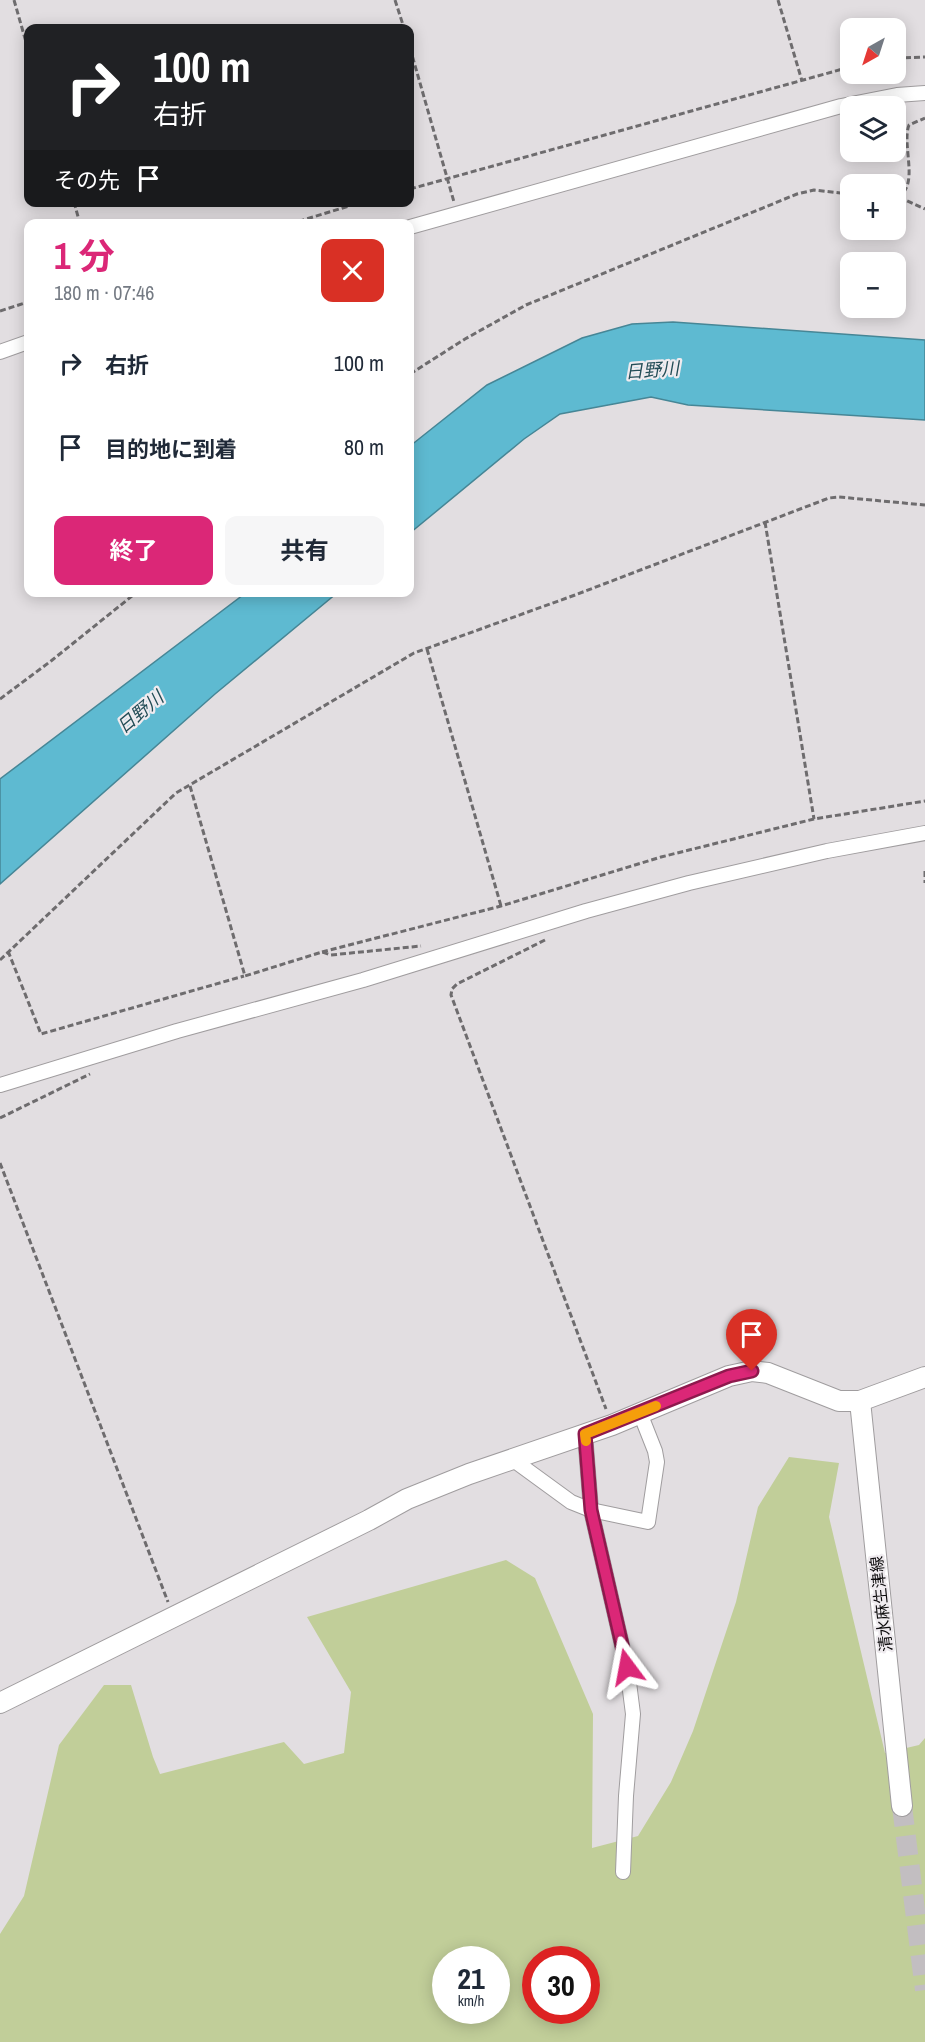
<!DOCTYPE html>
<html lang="ja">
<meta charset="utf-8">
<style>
body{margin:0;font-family:"Archivo Narrow","Noto Sans JP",sans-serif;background:#f6f6f7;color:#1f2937;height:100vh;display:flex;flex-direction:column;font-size:22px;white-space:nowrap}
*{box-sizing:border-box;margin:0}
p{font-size:20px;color:#747a83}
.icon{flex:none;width:33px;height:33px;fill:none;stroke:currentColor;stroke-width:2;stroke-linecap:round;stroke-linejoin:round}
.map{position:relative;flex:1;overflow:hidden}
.side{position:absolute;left:24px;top:219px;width:390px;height:378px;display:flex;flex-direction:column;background:#fff;border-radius:12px;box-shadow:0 3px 15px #0003}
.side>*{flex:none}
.banner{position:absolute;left:24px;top:24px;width:390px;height:183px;border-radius:12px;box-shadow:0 3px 15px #0003;background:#202124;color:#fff;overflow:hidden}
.needle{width:39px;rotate:219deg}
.controls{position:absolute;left:840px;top:18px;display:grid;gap:12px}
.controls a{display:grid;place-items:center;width:66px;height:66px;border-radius:12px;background:#fff;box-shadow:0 3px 15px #0003;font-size:30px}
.speed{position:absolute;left:432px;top:1946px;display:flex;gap:12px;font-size:30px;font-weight:700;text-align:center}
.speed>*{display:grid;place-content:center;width:78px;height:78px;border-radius:50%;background:#fff;box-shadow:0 3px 15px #0003;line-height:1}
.speed small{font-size:15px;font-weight:400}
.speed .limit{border:9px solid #d22;background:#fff;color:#111}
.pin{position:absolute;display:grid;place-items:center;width:51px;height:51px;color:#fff;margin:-62px -26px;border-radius:50% 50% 50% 0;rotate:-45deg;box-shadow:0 0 6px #0007}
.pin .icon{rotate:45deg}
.me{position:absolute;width:66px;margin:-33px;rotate:347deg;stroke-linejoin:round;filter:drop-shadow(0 0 4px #0008)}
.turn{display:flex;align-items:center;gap:21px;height:126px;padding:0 30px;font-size:27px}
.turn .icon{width:78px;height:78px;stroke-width:2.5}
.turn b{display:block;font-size:42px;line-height:51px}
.then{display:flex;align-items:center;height:57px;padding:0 30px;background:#0003;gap:12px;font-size:22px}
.round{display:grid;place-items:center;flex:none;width:63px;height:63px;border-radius:12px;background:#f6f6f7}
.headline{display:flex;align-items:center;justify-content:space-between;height:102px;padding:0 30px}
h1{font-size:36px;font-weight:700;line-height:45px;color:#db2777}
.button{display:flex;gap:12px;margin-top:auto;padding:12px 30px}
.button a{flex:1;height:69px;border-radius:12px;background:#db2777;color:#fff;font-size:24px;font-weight:700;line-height:69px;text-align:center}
.button a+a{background:#f6f6f7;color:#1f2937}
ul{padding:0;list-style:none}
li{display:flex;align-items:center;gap:18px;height:84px;padding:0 30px}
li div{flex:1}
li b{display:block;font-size:22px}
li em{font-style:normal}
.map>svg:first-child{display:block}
.green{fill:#c1ce99;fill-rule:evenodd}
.water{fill:#5ebad1;stroke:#468696;stroke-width:1.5}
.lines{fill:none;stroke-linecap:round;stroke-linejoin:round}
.secondary-tunnel{stroke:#c2bec1;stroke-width:20;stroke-dasharray:20 10;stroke-linecap:butt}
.street-casing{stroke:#a09d9f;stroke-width:16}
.secondary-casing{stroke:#a09d9f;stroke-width:22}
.path{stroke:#6e6c6e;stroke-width:3;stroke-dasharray:6 3;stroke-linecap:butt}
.street{stroke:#fff;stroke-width:14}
.secondary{stroke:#fff;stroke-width:20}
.route-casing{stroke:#8e194d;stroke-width:15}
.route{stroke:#db2777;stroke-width:10}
.slow{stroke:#f59e0b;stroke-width:10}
.labels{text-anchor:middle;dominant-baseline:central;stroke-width:4.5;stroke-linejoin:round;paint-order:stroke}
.street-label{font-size:16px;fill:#0d0c0d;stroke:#efebef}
.water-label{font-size:18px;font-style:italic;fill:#234d57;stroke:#efebef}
</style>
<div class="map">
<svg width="925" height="2042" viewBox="0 0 925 2042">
<rect width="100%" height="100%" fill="#e2dee1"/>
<!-- green -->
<path class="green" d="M789,1457l50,6 -10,54 56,236 34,-8 6,-7v304h-925v-108l24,-38 35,-151 45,-60h27l22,72 7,17 124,-32 20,22 40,-11 7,-61 -44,-75 199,-57 29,18 58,136 -1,134 46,-12 33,-54 22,-51 43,-129 22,-95zM446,1959h50v51h-50zM536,1959h50v51h-50z"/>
<!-- water -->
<g class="water">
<polygon points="673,322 925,340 925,420 688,405 651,397 560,414 524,439 410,533 410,446 487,385 582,338 632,324"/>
<polygon points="247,592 337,593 215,694 0,884 0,779"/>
</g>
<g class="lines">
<!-- secondary-tunnel -->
<polyline class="secondary-tunnel" points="902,1806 925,1990"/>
<!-- street casing -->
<g class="street-casing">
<g id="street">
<polyline points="410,227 841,106 897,95 925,93"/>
<polyline points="0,352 28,342"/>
<polyline points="0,1085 177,1031 363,980 586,911 689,883 827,851 925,833"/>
<polyline points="585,1434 591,1510 627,1667 633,1714 626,1796 623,1872"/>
<polyline points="512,1459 571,1502 591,1510 648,1522 657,1462 655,1451 640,1413"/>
</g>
</g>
<!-- secondary casing -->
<g class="secondary-casing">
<g id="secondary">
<polyline points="860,1401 902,1806"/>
<polyline points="0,1703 369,1520 407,1499 469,1474 612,1425 729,1376 752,1371 768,1373 839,1401 860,1401 925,1377"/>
</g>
</g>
<!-- path -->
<g class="path">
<polyline points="14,0 28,49"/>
<polyline points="395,0 404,28"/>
<polyline points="778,0 802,81"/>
<polyline points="410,48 454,202"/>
<polyline points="896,58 925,57"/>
<polyline points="410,189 850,67"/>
<path d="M896,197c25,-9 5,-52 13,-72l16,-7"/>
<polyline points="899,197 925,209"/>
<polyline points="74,202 80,224"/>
<polyline points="290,224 362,202"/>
<polyline points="0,311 28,302"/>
<polyline points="410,374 465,339 526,305 797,194 814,190 850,194"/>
<polyline points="765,522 814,819"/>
<polyline points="427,649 501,906"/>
<polyline points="0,699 51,661 137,592"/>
<polyline points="190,786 245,976 322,952 331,955 421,946"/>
<polyline points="925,871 925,883"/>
<polyline points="545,940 457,984 452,989 451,995 606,1409"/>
<polyline points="8,951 41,1034 244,976"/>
<polyline points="322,952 501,906 661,857 814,819 925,801"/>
<polyline points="0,960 176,793 414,653 575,595 829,498 839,497 925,505"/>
<polyline points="0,1118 90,1074"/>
<polyline points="0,1163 168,1602"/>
</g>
<!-- street -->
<use href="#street" class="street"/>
<!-- secondary -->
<use href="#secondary" class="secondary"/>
</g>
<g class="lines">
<!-- route casing -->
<g class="route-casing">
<polyline id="route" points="627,1667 591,1510 585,1434 729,1376 752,1371"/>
</g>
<!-- route -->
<use href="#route" class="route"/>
<!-- slow -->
<polyline class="slow" points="586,1441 585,1434 656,1406"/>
</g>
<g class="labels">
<!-- street labels -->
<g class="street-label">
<text transform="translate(881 1604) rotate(-96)">清水麻生津線</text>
</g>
<!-- water labels -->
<g class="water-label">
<text transform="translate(652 370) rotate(-4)">日野川</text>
<text transform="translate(140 712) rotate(-40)">日野川</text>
</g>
</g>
</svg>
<div class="controls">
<a><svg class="needle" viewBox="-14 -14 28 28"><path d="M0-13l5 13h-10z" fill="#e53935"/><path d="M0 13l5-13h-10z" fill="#747a83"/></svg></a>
<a><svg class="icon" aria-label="layers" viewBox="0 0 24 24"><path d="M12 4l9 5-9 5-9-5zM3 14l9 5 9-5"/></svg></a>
<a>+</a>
<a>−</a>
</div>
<div class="speed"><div>21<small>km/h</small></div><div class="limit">30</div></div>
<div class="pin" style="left:752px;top:1371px;background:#d93025"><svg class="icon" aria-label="arrive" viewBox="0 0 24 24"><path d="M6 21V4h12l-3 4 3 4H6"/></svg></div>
<svg class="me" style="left:627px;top:1667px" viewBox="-20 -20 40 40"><path d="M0-17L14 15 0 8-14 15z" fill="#db2777" stroke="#fff" stroke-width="4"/></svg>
<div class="banner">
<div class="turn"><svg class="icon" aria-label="right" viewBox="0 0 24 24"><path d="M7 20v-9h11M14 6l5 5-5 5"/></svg><div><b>100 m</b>右折</div></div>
<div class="then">その先<svg class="icon" aria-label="arrive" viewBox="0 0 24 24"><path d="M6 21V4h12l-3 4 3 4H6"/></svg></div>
</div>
<section class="side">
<div class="headline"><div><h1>1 分</h1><p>180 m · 07:46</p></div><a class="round" style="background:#d93025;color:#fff"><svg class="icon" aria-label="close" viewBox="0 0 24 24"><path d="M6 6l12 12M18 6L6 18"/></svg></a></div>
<ul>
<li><svg class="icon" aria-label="right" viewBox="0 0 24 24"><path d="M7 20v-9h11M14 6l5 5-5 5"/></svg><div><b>右折</b></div><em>100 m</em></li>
<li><svg class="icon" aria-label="arrive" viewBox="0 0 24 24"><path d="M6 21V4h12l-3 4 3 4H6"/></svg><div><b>目的地に到着</b></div><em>80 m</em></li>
</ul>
<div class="button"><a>終了</a><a>共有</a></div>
</section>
</div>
